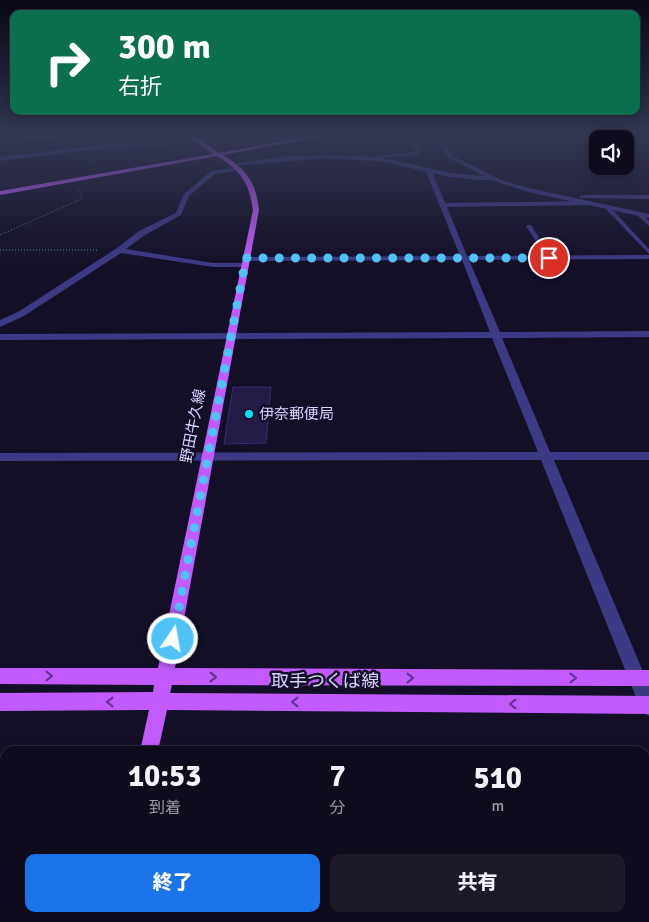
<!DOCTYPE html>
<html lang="ja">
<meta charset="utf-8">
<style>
body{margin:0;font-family:Signika,"Noto Sans JP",sans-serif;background:#1c1929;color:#f1f3f6;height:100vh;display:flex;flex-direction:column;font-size:19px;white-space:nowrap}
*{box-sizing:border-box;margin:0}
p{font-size:16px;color:#9b9ba3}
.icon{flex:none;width:28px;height:28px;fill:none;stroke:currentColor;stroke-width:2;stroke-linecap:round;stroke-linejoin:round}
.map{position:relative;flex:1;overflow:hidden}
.sheet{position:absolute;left:0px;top:746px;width:650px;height:176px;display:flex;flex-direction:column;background:#0e0b1c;border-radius:15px 15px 0 0;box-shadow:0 2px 12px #0003,0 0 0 1px #2e2b3b}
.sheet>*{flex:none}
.hud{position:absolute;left:10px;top:10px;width:630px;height:105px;border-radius:10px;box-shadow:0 2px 12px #0003,0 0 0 1px #2e2b3b;background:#0b6e4f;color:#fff;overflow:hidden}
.tools{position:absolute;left:589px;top:130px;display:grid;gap:10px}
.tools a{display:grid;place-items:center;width:45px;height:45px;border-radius:10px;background:#0e0b1c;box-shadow:0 2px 12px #0003,0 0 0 1px #2e2b3b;font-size:25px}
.pin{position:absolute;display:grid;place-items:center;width:42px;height:42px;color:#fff;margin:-21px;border:2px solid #fff;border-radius:50%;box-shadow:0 1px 5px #0007}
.me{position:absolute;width:55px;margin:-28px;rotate:12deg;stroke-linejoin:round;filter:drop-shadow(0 0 4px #0008)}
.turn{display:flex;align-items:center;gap:18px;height:105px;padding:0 25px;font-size:22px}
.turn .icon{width:65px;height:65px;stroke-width:2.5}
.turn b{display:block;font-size:35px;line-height:42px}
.eta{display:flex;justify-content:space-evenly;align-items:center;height:85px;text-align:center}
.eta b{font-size:30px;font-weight:800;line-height:35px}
.primary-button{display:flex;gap:10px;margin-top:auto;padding:10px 25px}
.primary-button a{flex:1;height:58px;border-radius:10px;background:#1a73e8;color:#fff;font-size:20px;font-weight:800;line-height:58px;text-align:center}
.primary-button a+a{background:#1c1929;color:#f1f3f6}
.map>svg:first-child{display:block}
.building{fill:#241b47;stroke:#3b2d73}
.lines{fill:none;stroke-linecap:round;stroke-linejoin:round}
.path{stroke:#2fb8b0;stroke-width:1;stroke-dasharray:1 2;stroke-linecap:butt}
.service{fill:#3d3a85;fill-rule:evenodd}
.minor{fill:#3d3a85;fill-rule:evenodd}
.tertiary{fill:#3d3a85;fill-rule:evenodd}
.primary{fill:#c25bff;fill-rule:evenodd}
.oneway{stroke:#623188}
.route{stroke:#4fc3f7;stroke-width:9;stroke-dasharray:0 16.2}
.poi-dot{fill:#00e5ff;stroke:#130f26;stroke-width:2}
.labels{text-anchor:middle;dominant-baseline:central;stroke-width:5;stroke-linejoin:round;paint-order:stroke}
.poi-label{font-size:15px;fill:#d9d4ff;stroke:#130f26;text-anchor:start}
.street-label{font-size:15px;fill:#d9d4ff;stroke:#130f26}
.near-street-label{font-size:18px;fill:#d9d4ff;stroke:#130f26}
</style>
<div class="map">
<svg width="649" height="922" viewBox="0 0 649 922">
<rect width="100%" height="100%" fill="#130f26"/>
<!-- building -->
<polygon class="building" points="233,387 271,387 266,443 224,444"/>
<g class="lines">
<!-- path -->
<g class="path">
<polyline points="86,157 93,167"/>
<polyline points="0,235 81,199 82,195 77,188"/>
<polyline points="0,250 98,250"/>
</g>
<!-- service -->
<g class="service">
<polygon points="605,206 609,206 649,249 649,254 605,208"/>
<polygon points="637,213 641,213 649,221 649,226 637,215"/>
<polygon points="527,225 531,225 552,258 551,259 547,259 526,226"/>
</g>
<!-- minor -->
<g class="minor">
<polygon points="40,136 63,136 0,144 0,140"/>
<polygon points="411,136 416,136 421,154 363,160 360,158 416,152"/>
<polygon points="447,136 452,136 452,141 441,143 438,141 447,139"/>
<polygon points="196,139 198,142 99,149 0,161 0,157 99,145"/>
<polygon points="241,167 243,170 215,174 189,196 181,215 145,235 126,249 213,263 248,263 248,267 213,267 121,253 24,316 0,327 0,320 18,312 117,248 139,231 176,213 184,194 211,171"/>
<polygon points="428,167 431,169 445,203 590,201 593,203 590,205 447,207 467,256 649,255 649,259 469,260 500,332 649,331 649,337 502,338 550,452 649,452 649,460 554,460 649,686 649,716 643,713 640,707 541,460 0,461 0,453 538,452 492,338 0,340 0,334 490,332 462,260 246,261 242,259 246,257 460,256 425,169"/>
<polygon points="582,195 649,195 649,199 580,198 580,196"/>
</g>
<!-- tertiary -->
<polygon class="tertiary" points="436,136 441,136 453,156 501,180 529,188 649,214 649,218 528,192 492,180 478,180 450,177 379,161 325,158 234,166 231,164 288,156 361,156 393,160 450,173 485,176 449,158"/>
<!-- primary -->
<g class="primary">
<path d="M189,136h6l24,17 93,-17h13l-102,19c24,15 33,27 36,55l-84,458 474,2v16l-477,-1 -2,8 479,3v18l-482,-4 -9,41h-18l9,-41 -149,1v-18l153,-1 1,-7 -154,-1v-16h158l95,-458c-4,-28 -12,-39 -36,-54l-217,39v-4l213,-37z"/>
<polygon points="105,918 127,918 126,922 104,922"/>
</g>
</g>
<!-- one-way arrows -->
<defs><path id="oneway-chevron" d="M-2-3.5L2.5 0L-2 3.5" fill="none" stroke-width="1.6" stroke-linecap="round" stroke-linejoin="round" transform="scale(1.25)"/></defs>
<g class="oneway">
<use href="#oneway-chevron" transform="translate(49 676)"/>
<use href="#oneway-chevron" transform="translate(213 677)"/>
<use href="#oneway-chevron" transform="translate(410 678)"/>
<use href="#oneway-chevron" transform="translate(573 678)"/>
<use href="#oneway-chevron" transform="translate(110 702) rotate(180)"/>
<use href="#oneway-chevron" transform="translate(295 702) rotate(-180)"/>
<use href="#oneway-chevron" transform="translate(513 704) rotate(-180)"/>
</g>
<!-- sky -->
<linearGradient id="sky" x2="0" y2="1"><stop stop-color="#0a0815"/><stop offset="0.51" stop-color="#333752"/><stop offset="1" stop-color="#333752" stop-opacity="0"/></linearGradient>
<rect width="649" height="266" fill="url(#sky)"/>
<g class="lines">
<!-- route -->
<polyline class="route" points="173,639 246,258 549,258"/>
</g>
<!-- markers -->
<circle class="poi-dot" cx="249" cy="414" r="5"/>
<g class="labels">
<!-- poi labels -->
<g class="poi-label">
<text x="259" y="414">伊奈郵便局</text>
</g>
<!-- street labels -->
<g class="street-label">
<text transform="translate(193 426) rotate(-79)">野田牛久線</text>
</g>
<!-- near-street labels -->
<g class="near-street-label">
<text x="325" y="681">取手つくば線</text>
</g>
</g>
</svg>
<div class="tools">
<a><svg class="icon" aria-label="sound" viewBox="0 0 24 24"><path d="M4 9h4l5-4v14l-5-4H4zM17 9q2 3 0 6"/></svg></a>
</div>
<div class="pin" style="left:549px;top:258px;background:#d93025"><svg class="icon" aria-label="arrive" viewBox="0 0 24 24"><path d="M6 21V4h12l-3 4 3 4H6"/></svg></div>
<svg class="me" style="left:173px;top:639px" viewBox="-20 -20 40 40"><circle r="17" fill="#4fc3f7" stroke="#fff" stroke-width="3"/><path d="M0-11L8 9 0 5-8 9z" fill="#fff"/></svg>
<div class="hud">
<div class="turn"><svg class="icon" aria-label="right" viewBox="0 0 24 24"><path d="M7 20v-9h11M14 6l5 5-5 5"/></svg><div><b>300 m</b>右折</div></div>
</div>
<section class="sheet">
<div class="eta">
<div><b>10:53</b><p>到着</p></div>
<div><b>7</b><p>分</p></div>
<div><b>510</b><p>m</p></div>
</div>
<div class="primary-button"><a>終了</a><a>共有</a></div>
</section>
</div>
